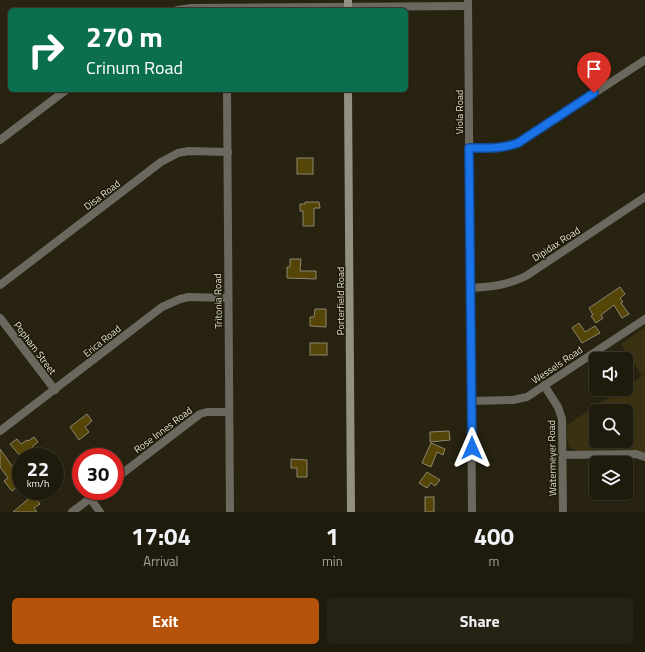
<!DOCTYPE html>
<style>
body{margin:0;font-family:"Titillium Web",sans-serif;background:#262315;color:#f1f3f6;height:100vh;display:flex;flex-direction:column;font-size:15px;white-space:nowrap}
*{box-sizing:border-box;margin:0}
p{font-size:13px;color:#a1a19d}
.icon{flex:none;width:22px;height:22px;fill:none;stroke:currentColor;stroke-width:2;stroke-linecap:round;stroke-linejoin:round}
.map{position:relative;height:512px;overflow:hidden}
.drawer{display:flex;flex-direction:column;background:#1e1a0c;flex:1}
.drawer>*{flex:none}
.top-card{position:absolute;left:8px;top:8px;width:400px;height:84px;border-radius:6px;box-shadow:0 1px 3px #0004,0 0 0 1px #3c382d;background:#0b6e4f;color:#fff;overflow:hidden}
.tools{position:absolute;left:589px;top:352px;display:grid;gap:8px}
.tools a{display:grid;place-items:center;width:44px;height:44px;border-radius:6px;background:#1e1a0c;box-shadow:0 1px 3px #0004,0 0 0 1px #3c382d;font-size:20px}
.speed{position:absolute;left:12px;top:448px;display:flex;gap:8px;font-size:20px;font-weight:700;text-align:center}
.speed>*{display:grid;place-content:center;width:52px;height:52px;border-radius:50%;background:#1e1a0c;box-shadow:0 1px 3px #0004,0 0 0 1px #3c382d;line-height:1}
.speed small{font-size:10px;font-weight:400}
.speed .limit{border:6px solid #d22;background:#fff;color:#111}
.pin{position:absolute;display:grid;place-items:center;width:34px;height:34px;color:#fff;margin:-41px -17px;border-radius:50% 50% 50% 0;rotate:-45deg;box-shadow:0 0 4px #0007}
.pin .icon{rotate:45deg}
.me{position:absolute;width:44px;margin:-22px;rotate:0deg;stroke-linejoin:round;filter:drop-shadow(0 0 3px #0008)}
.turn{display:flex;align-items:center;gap:14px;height:84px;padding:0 12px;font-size:18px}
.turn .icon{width:52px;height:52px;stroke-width:2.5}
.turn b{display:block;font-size:28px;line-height:34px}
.eta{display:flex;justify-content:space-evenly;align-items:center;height:68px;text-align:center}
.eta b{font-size:24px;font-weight:700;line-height:28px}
.button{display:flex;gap:8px;margin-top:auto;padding:8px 12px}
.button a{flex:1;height:46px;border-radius:6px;background:#b45309;color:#fff;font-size:16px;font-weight:700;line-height:46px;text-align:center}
.button a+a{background:#262315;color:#f1f3f6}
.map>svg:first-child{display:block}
.green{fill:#393111;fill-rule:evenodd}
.building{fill:#554608;stroke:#8b8570}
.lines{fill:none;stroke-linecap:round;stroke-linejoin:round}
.street{stroke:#6b695f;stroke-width:8}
.secondary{stroke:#949081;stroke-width:8}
.route-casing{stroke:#114b97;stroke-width:10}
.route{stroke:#1a73e8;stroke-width:7}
.labels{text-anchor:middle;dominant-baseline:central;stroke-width:3;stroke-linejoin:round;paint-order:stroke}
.street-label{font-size:10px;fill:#e2dfd3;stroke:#1e1907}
</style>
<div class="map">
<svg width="645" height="512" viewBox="0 0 645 512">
<rect width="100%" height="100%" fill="#282310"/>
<!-- green -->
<path class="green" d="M645,327v126l-8,-3 -59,1c-14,-5 -11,-14 -11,-26l55,-36h4v-2l16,-11 -21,-32zM596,411h30v30h-30z"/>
<!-- building -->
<g class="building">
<rect x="297" y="158" width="16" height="16"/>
<polygon points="305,202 319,202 320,208 314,208 314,226 303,226 303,211 300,211 300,204 305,204"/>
<polygon points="290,259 301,259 300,271 316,271 316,279 287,278 287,267 290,267"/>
<polygon points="620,287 625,294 620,298 623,302 621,303 629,314 622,318 614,305 601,315 603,318 596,323 591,316 593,315 589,308"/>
<polygon points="315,309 326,309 326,327 310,326 310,317 314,317"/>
<polygon points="579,323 585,332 595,326 600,333 582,343 572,328"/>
<rect x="310" y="343" width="17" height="12"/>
<polygon points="87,414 92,421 85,427 89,432 79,440 70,427"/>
<polygon points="449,431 450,440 430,442 430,432"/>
<polygon points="34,437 38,442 32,447 37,454 33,457 21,457 10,444 17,439 21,444 27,440 28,441"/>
<polygon points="431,443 445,449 443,455 437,452 431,467 422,463"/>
<polygon points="0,449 20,477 17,479 21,484 12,491 4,481 8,478 0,467"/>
<polygon points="291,459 307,460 307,477 297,477 297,468 291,468"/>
<polygon points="427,472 440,480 435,486 431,483 427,488 419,483"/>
<polygon points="33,495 40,504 34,508 37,512 13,512"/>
<rect x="425" y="497" width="9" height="15"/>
</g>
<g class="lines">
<!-- street -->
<g class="street">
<polyline points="468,0 472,512"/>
<polyline points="177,10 191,8 468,6"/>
<polyline points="227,90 230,512"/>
<polyline points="0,140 66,90"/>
<path d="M469,148c17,0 33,1 49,-5l127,-83"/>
<polyline points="0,285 161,162 178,153 189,151 228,152"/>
<path d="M470,288c21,-1 38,-3 56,-12l119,-79"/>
<polyline points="0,318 55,390"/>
<polyline points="544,385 558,407 562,419 563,512"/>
<polyline points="471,401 513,400 527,397 645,319"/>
<polyline points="0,431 162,307 180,299 189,297 228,298"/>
<polyline points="562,455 636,454 645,457"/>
<polyline points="115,479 200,414 207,412 229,412"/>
<polyline points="90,498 100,512"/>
<polyline points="72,512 100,491"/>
</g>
<!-- secondary -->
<g class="secondary">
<polyline points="348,0 348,10"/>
<polyline points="348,90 351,512"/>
</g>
</g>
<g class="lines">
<!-- route casing -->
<g class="route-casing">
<path id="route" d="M472,448l-3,-300c17,0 33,1 49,-5l76,-50"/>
</g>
<!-- route -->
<use href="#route" class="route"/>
</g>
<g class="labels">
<!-- street labels -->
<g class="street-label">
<text transform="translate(459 112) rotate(-90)">Viola Road</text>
<text transform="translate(102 195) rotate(-37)">Disa Road</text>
<text transform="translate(556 244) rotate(-33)">Dipidax Road</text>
<text transform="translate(218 301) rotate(-91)">Tritonia Road</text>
<text transform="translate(340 301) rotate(-90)">Porterfield Road</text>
<text transform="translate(102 341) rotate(-38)">Erica Road</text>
<text transform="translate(35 348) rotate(53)">Popham Street</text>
<text transform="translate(557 365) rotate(-34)">Wessels Road</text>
<text transform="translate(163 430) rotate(-37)">Rose Innes Road</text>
<text transform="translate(552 458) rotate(-91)">Watermeyer Road</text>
</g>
</g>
</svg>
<div class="tools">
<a><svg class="icon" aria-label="sound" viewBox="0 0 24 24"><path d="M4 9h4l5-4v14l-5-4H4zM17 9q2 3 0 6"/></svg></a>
<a><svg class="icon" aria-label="search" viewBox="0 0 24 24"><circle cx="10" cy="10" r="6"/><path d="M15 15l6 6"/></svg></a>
<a><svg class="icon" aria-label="layers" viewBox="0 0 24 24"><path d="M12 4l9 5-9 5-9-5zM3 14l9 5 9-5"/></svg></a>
</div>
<div class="speed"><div>22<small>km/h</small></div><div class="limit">30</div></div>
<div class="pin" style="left:594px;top:93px;background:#d93025"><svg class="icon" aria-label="arrive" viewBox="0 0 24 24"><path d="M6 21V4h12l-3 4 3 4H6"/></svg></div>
<svg class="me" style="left:472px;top:448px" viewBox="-20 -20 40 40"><path d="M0-17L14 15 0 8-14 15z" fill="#1a73e8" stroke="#fff" stroke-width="4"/></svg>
<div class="top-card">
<div class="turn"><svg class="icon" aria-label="right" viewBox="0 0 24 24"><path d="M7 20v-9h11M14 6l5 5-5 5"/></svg><div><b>270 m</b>Crinum Road</div></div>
</div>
</div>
<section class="drawer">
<div class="eta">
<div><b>17:04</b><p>Arrival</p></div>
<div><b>1</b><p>min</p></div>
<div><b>400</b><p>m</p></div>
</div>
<div class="button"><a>Exit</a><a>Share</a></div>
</section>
